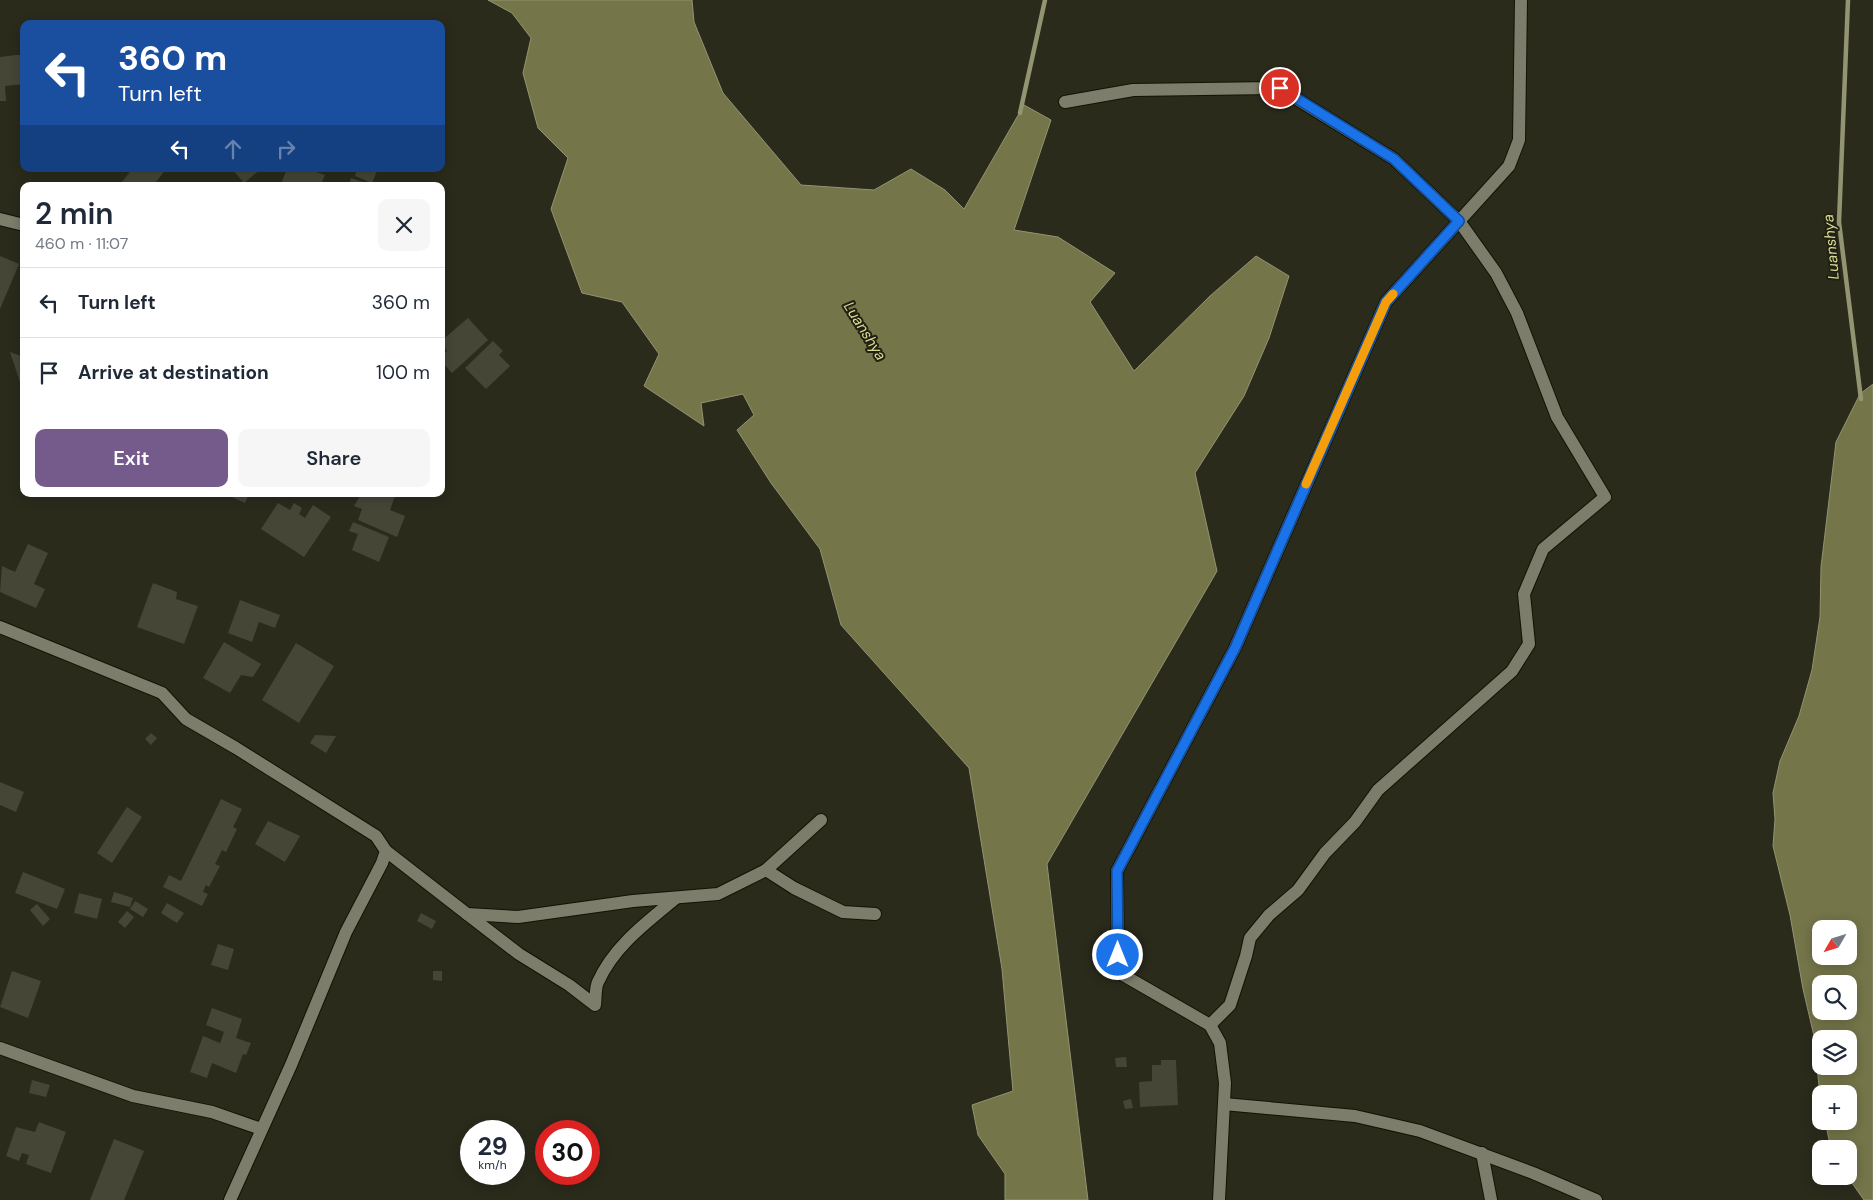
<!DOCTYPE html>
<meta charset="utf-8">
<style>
body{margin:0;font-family:"DM Sans",sans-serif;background:#f6f6f7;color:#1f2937;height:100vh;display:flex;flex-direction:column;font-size:19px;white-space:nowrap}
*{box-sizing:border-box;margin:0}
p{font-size:16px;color:#747a83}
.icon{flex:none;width:28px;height:28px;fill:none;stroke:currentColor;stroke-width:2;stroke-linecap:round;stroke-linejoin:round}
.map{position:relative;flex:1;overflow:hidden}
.panel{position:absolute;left:20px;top:182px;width:425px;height:315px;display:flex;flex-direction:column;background:#fff;border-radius:10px;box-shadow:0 2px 12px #0003}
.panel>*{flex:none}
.banner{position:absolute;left:20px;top:20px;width:425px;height:152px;border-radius:10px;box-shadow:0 2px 12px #0003;background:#1a4fa0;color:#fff;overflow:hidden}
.needle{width:32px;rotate:231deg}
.controls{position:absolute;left:1812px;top:920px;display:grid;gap:10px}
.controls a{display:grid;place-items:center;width:45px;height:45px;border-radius:10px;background:#fff;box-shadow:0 2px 12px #0003;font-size:25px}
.speed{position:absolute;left:460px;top:1120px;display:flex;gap:10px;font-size:25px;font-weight:700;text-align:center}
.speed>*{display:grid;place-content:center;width:65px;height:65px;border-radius:50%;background:#fff;box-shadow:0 2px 12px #0003;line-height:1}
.speed small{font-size:12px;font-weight:400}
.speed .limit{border:8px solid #d22;background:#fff;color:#111}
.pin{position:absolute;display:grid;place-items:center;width:42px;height:42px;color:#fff;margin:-21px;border:2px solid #fff;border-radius:50%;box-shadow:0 1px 5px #0007}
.me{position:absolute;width:55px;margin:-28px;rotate:0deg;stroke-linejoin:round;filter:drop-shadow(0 0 4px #0008)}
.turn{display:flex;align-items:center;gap:18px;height:105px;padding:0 15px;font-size:22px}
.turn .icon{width:65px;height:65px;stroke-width:2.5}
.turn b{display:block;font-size:35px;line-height:42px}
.lanes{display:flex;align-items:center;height:48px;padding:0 15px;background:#0003;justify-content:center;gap:25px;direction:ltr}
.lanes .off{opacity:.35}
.round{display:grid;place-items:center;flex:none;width:52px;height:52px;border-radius:10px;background:#f6f6f7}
.head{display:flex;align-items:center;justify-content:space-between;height:85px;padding:0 15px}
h1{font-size:30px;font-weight:600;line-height:38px}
.cta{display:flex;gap:10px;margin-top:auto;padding:10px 15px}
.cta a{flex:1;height:58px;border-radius:10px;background:#755b8b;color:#fff;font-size:20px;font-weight:600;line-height:58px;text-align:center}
.cta a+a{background:#f6f6f7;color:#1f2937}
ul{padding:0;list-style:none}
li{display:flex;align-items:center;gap:15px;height:70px;padding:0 15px;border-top:1px solid #e0e1e3}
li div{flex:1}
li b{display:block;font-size:19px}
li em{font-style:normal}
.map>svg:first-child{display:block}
.water{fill:#747549;stroke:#939472;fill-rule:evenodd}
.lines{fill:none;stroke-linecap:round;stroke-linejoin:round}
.stream{stroke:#939472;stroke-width:4.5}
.building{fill:#454636}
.minor-casing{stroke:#131306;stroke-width:14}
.minor{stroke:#7c7d6b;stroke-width:12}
.route-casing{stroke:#114b97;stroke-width:12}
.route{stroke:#1a73e8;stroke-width:9}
.slow{stroke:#f59e0b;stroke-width:9}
.labels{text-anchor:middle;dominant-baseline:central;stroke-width:4;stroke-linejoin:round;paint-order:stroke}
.water-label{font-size:15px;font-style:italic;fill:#dadb93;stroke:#212113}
</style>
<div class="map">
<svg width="1873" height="1200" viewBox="0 0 1873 1200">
<rect width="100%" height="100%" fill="#2b2b1c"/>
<!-- water -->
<g class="water">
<polygon points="488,0 692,0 694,22 723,93 801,185 874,190 911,169 945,190 964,209 1024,105 1051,120 1014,230 1058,237 1115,273 1090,302 1134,371 1210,296 1256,256 1289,276 1269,338 1244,396 1195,473 1217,571 1047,864 1088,1200 1005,1200 1005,1174 978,1135 972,1105 1013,1091 1002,969 969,768 841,625 820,549 771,483 737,430 754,415 743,394 701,403 704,426 644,386 659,354 622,302 582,293 551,209 568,158 538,128 523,73 531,38 512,13"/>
<path d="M1873,384v816h-9l-17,-24h2v-27h-18l-6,-28h24v-27h-28v12l-7,-70 -11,-47 -13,-74 -17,-69 2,-27 -2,-26 7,-32 19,-45 13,-46 8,-53 1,-50 15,-125 24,-48zM1821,929h28v27h-28zM1821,984h28v27h-28zM1821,1039h28v27h-28z"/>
</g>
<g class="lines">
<!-- stream -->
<g class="stream">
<polyline points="1848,0 1839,222 1861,399"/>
<polyline points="1020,113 1045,0"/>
</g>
</g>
<!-- building -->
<g class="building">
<polygon points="16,55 24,55 24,84 5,86 6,101 0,101 0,57"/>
<polygon points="132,169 166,169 153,186 119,186"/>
<polygon points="232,169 261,169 244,183"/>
<polygon points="287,169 319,169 316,172 325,175 320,186 280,186"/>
<polygon points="357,169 377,171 372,183 355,176"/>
<polygon points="351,178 366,183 365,186 348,186"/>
<polygon points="0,256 19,264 0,309"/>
<polygon points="468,318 488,340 452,373 441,361 441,356 447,351 441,341"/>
<polygon points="493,341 503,351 499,355 510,366 486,389 465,368"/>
<polygon points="10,352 24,357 24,384 20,382"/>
<polygon points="225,494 249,494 245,503"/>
<polygon points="361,494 387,494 395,496 390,510 405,516 397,537 358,520 362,509 354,506"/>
<polygon points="278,503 290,510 294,503 302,508 299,514 305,518 313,505 331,517 304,557 261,529"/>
<polygon points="353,522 389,537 379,562 352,550 358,534 349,531"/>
<polygon points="28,544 48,553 34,584 45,589 36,608 0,592 2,566 15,572"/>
<polygon points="153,583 177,592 176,599 198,606 184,644 137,627"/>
<polygon points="240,600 280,615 275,628 259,622 252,642 228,633"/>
<polygon points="224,642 261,664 253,677 241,675 230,693 203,678"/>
<polygon points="296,643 334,666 299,723 262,700"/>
<polygon points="151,733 157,738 151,745 145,739"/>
<polygon points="315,735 336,736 326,753 310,743"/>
<polygon points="0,782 24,792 16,812 0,805"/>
<polygon points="221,799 242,809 233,827 237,829 226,852 222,850 215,864 220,866 209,887 206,885 203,892 208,894 202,906 163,887 169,875 181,881"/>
<polygon points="127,807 142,817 112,863 97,853"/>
<polygon points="268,821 300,836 285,862 255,844"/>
<polygon points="23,872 65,889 57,909 15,893"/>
<polygon points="114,892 133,898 130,907 111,902"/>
<polygon points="79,893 102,899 97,919 74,913"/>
<polygon points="135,901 148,909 143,917 130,909"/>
<polygon points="167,903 184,913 177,923 161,913"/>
<polygon points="37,904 50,919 43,926 30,910"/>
<polygon points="127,911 134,917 125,928 118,922"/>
<polygon points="421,913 436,921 432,929 417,921"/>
<polygon points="218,944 234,949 228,970 211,965"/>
<polygon points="12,971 41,981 28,1018 0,1007"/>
<polygon points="433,971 442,971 442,981 433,980"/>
<polygon points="212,1008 242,1019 236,1038 251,1043 246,1055 243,1054 236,1073 212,1063 207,1078 190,1072 203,1036 220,1043 224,1032 206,1025"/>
<polygon points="1126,1057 1127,1067 1116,1067 1115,1058"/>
<polygon points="1161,1060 1176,1060 1178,1105 1140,1107 1139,1082 1152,1081 1152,1065 1161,1065"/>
<polygon points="32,1080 50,1085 46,1097 29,1093"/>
<polygon points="1131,1099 1133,1108 1125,1109 1123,1101"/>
<polygon points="39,1122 66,1132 51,1173 26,1164 29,1155 22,1153 19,1161 6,1156 16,1127 35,1132"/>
<polygon points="114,1139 144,1151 124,1200 90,1200"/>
</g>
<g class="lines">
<!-- minor casing -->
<g class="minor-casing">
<g id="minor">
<polyline points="1065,102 1133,90 1279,88 1394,159 1459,221 1496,273 1517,313 1557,417 1605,497 1543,549 1524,594 1529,644 1512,671 1378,790 1355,822 1325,853 1298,890 1269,915 1250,938 1246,956 1230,1005 1210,1025"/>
<polyline points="0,219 24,225"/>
<polyline points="0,627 162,693 186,719 236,748 376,836 386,851 382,863 346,932 291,1065 230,1200"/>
<polyline points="386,851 467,914 518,917 633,901 718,894 766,870 821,820"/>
<polyline points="766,870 794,888 843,912 875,914"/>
<path d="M467,914l52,40 50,31 26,20c1,-7 0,-17 3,-23 16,-36 49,-60 78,-84"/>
<polyline points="0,1048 133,1096 212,1112 261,1129"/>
<polyline points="1224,1104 1355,1116 1420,1131 1533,1173 1596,1200"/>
<polyline points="1482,1153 1491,1200"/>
<polyline points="1219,1200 1225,1083 1220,1043 1210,1025 1118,972 1117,871 1235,648 1386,302 1509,166 1519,140 1521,0"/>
</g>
</g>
<!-- minor -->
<use href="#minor" class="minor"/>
</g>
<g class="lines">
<!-- route casing -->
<g class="route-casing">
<polyline id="route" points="1118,955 1117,871 1235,648 1386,302 1459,221 1394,159 1280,88"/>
</g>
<!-- route -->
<use href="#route" class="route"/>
<!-- slow -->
<polyline class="slow" points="1306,484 1386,302 1393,294"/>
</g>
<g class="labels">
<!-- water labels -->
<g class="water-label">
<text transform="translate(1831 247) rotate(-95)">Luanshya</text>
<text transform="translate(865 331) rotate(58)">Luanshya</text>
</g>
</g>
</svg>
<div class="controls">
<a><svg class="needle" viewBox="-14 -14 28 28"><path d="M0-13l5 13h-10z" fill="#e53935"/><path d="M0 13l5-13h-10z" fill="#747a83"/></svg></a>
<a><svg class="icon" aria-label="search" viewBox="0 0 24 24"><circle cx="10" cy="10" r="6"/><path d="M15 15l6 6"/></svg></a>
<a><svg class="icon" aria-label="layers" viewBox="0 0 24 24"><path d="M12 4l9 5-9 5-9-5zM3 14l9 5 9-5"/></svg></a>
<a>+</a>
<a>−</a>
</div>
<div class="speed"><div>29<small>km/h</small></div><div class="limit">30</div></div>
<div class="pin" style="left:1280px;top:88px;background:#d93025"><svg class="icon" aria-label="arrive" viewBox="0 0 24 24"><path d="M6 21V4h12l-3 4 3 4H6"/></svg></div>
<svg class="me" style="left:1118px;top:955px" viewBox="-20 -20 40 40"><circle r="17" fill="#1a73e8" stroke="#fff" stroke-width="3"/><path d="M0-11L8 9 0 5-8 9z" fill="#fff"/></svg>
<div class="banner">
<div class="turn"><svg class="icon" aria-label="left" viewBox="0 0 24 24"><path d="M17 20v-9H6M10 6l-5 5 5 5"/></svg><div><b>360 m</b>Turn left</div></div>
<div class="lanes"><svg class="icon" aria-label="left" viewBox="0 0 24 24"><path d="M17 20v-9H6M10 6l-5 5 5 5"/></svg><svg class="icon off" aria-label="ahead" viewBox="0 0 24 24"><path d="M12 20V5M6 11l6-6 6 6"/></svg><svg class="icon off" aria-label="right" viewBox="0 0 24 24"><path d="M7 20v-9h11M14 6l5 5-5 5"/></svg></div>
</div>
<section class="panel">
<div class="head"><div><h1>2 min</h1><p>460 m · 11:07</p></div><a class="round"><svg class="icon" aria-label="close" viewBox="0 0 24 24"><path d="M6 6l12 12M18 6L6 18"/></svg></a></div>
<ul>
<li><svg class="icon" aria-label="left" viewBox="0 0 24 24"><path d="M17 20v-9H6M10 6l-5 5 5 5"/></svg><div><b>Turn left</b></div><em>360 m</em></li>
<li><svg class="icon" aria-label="arrive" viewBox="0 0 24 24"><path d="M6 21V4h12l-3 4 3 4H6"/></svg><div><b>Arrive at destination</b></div><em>100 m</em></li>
</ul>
<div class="cta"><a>Exit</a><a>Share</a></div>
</section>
</div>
